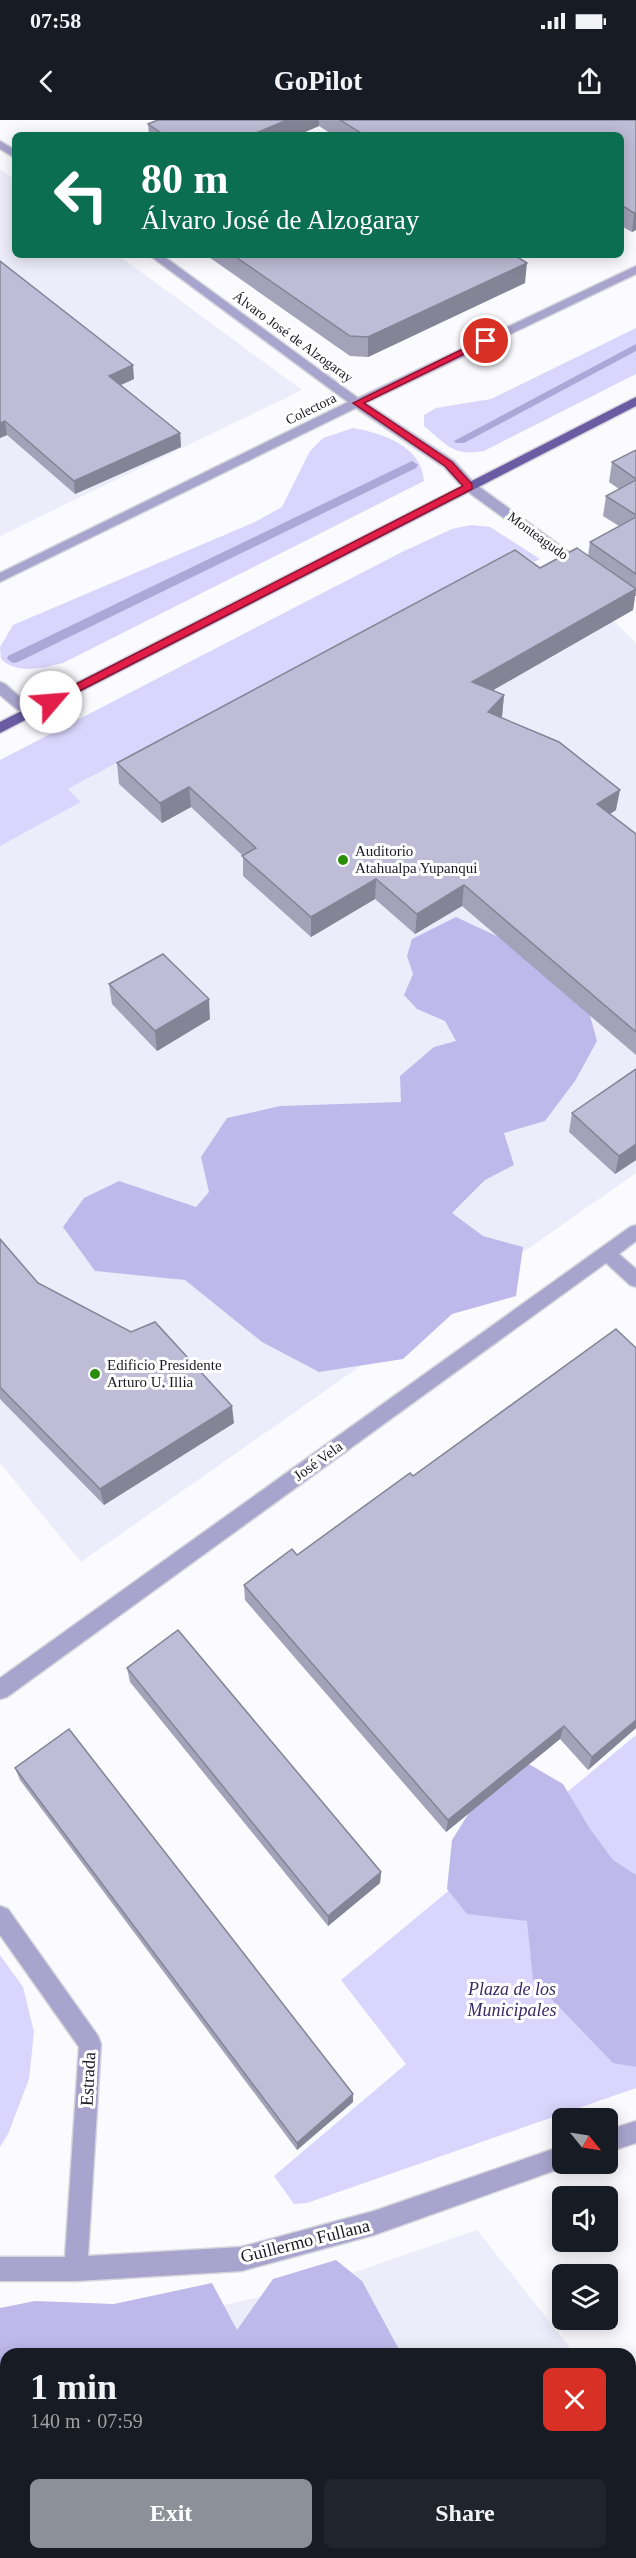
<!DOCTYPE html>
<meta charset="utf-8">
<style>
body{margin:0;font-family:Georgia,serif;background:#20242c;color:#f1f3f6;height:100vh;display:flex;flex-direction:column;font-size:22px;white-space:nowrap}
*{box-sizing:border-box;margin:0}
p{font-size:20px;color:#9ea1a6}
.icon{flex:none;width:33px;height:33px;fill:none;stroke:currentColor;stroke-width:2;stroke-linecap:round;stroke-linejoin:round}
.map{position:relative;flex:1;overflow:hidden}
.sheet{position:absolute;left:0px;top:2228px;width:636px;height:212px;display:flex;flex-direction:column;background:#171b24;border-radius:18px 18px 0 0;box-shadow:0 3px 15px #0003}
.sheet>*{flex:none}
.top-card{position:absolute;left:12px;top:12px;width:612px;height:126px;border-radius:9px;box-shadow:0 3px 15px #0003;background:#0b6e4f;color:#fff;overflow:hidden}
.needle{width:39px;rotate:120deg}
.buttons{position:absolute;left:552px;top:1988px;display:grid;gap:12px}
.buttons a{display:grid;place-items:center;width:66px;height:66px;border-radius:9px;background:#171b24;box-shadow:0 3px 15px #0003;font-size:30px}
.pin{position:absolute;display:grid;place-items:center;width:51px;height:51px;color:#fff;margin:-26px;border:3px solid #fff;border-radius:50%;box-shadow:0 2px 6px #0007}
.me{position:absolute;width:66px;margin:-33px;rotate:63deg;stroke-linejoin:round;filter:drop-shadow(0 0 4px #0008)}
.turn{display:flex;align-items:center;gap:21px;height:126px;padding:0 30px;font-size:27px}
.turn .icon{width:78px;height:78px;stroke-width:2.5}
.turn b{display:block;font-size:42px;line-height:51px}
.round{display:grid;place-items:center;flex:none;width:63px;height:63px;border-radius:9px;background:#20242c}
.head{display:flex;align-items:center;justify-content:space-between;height:102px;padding:0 30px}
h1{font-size:36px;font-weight:800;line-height:45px}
.button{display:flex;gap:12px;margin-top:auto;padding:12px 30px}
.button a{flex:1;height:69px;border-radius:9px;background:#8c9099;color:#fff;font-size:24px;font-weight:800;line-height:69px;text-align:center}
.button a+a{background:#20242c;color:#f1f3f6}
.status{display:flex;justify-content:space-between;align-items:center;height:42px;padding:0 30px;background:#171b24;direction:ltr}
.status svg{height:16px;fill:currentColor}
header{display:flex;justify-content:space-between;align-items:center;height:78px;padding:0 30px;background:#171b24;font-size:27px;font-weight:800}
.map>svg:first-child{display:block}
.built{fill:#edecfa}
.green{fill:#dad5fc}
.forest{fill:#bfb9eb}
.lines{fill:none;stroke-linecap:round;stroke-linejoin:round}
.stream{fill:#ada7d8;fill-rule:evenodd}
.minor-casing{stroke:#d6d6dc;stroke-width:3}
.primary-casing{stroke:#d6d6dc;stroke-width:3}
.minor{fill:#a9a4cd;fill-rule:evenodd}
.primary{fill:#695ca3;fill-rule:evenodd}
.wall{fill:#a3a2b8}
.shaded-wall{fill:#858496}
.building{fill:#bebcd6;stroke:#858496;stroke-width:1.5}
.route{fill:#e11d48;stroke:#92132f;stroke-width:1.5}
.poi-dot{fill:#2a8e0b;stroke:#fff;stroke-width:2}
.labels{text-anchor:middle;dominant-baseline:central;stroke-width:6;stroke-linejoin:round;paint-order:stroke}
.far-street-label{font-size:14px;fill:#1b1923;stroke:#fff}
.poi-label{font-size:15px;fill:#1b1923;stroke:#fff;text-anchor:start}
.street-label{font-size:15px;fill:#1b1923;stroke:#fff}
.near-park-label{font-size:18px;font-style:italic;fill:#382a65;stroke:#fff}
.near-street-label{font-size:18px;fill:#1b1923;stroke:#fff}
</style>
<div class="status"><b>07:58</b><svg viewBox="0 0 49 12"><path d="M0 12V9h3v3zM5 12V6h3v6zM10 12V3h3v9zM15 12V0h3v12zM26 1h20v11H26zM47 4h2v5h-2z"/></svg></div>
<header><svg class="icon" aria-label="back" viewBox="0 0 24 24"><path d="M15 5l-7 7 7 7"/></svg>GoPilot<svg class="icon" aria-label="share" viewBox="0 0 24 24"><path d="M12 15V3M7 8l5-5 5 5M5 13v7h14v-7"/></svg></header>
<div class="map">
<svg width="636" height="2438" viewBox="0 0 636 2438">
<rect width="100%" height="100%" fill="#fafaff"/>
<!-- built -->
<g class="built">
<polygon points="0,49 15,60 15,135 118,135 302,270 0,416"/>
<polygon points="515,429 603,490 636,523 636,1053 81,1442 0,1343 0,726 81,682 68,669"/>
<polygon points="477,2110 574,2233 6,2234 6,2433 630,2433 630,2306 636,2314 636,2438 0,2438 0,2189 216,2187 326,2162"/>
</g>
<!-- green -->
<g class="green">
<path d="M636,208v46l-152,77c-31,6 -38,-7 -60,-25v-11l12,-7 55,-9z"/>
<path d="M353,308c29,5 69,18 71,53l-361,182c-21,5 -45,12 -62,-4l-1,-12 13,-22 242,-103 27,-15 28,-56 13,-13z"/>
<polygon points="471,405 490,407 540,439 534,442 515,429 68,669 81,682 0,726 0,640 402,432 452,409"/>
<polygon points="636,1615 636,1968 307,2083 294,2084 274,2056 406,1944 341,1860"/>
<polygon points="0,1835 23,1867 34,1912 29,1959 8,2014 0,2027"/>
</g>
<!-- forest -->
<g class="forest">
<polygon points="456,797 537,835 586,881 597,921 575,961 545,1001 504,1013 514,1045 485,1060 452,1093 483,1116 523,1127 516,1176 452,1194 403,1239 319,1252 262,1222 185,1160 95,1151 63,1107 84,1078 119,1061 196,1087 209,1072 201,1037 227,998 280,986 401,982 400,956 434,927 456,921 445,901 417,889 404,875 413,854 407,836 412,819"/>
<polygon points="527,1643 563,1664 590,1709 613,1740 636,1755 636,1947 613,1943 533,1860 527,1801 467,1794 447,1769 452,1720 499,1645"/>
<polygon points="336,2140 362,2161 401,2233 6,2234 6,2411 0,2399 0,2188 35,2181 114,2184 212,2163 237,2210 273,2159"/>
<polygon points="12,2433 326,2433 328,2438 12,2438"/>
</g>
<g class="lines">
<!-- stream -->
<g class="stream">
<polygon points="636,224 636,231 464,323 456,323 454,321"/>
<polygon points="412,341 418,345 416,348 18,542 13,543 7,539 8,536"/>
</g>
<!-- minor casing -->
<g class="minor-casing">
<g id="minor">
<polygon points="0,21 15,30 15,38 0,29"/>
<polygon points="149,135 162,135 358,278 636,146 636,154 366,283 454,341 474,363 588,446 590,449 588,452 578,452 464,369 444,347 356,288 0,462 0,453 348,282"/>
<polygon points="0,562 5,564 35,590 37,593 35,596 25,596 0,575"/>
<polygon points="636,1105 636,1121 619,1134 636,1149 636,1167 630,1165 606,1143 7,1577 0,1579 0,1558 630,1107"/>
<polygon points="0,1786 8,1789 98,1916 101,1924 88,2136 241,2127 374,2091 562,2026 562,2043 571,2043 570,2045 374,2115 241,2151 76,2161 0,2161 0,2137 65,2137 79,1927 0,1815"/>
<polygon points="636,2001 636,2023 608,2032 608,2010"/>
</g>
</g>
<!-- primary casing -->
<g class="primary-casing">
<polygon id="primary" points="636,277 636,286 0,613 0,602"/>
</g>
<!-- minor -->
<use href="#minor" class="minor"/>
<!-- primary -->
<use href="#primary" class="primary"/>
</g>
<!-- wall -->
<g class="wall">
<polygon points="158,0 636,0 636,110 632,112 621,106 621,15 333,15 319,6 298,15 149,15 148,4"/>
<polygon points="206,135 515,135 525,163 368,237 350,236"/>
<polygon points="0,141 134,259 121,265 180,313 181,327 75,374 7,315 0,318"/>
<polygon points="636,330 636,476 635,476 633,490 492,570 504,575 502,596 501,597 616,690 610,694 636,714 636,935 462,786 415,814 375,779 311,817 243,756 243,736 191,687 162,703 119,664 117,643 540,448 588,436 590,422 619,406 603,396 606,376 619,369 609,362 612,342"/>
<polygon points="109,864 210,899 157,931 112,884"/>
<polygon points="636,949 636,1040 615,1054 569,1012 572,993"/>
<polygon points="0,1119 38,1163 234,1303 104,1385 0,1279"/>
<polygon points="297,1435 636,1608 588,1650 560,1619 446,1712 245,1480 244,1465"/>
<polygon points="127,1548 381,1752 380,1763 328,1806 130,1562"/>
<polygon points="15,1648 353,1974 353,1982 297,2030 20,1660"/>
</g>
<!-- shaded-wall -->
<g class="shaded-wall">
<polygon points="287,0 319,0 319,6 298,15 251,15"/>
<polygon points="636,92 636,110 632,112 634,93"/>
<polygon points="527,143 525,163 368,237 368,217"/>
<polygon points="133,245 134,259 111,269 109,256"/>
<polygon points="5,301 7,315 0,318 0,303"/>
<polygon points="180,313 181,327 75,374 74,361"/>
<polygon points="636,469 633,490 471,583 472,562"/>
<polygon points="504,575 502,596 486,613 488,592"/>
<polygon points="189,667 191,687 162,703 160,683"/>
<polygon points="620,670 616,690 594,704 597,684"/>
<polygon points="376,759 375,779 311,817 311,797"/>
<polygon points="464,765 462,786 415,814 417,794"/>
<polygon points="209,879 210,899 157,931 155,911"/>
<polygon points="636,1024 636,1040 615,1054 619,1036"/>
<polygon points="232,1286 234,1303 104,1385 100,1369"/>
<polygon points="636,1600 636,1608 588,1650 592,1637"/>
<polygon points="564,1606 560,1619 446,1712 448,1700"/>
<polygon points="381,1752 380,1763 328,1806 328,1796"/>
<polygon points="353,1974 353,1982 297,2030 297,2023"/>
</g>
<!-- building -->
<g class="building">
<polygon points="158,0 287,0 251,15 164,15 148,4"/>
<polygon points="340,0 636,0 636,92 634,93 621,85 621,15 364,15"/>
<polygon points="233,135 514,135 527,143 368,217 350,216"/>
<polygon points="0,141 133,245 109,256 180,313 74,361 5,301 0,303"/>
<polygon points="636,330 636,359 612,342"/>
<polygon points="636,360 636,395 606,376"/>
<polygon points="636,397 636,454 590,422"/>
<polygon points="577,428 636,469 472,562 504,575 488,592 559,622 620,670 597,684 636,714 636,912 464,765 417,794 376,759 311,797 242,736 256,728 189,667 160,683 117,643 515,430 540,448"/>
<polygon points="163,834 209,879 155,911 109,864"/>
<polygon points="636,949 636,1024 619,1036 572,993"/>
<polygon points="0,1119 38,1163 131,1212 155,1202 232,1286 100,1369 0,1267"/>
<polygon points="616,1209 636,1228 636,1600 592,1637 564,1606 448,1700 244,1465 292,1429 297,1435 410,1353 413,1356"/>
<polygon points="178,1510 381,1752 328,1796 127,1548"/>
<polygon points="69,1609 353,1974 297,2023 15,1648"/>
</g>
<!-- route -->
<polygon class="route" points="483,219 491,221 364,283 452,342 472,364 472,369 54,584 47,584 47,579 463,366 445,346 353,283"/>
<!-- markers -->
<g class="poi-dot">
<circle cx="343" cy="740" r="6"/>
<circle cx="95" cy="1254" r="6"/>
</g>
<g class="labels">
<!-- far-street labels -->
<g class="far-street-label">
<text transform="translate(293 217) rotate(36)">Álvaro José de Alzogaray</text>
<text transform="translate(311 289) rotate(-26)">Colectora</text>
<text transform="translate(538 416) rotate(36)">Monteagudo</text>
</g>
<!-- poi labels -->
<g class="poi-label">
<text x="355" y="731">Auditorio<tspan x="355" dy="17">Atahualpa Yupanqui</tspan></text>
<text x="107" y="1245">Edificio Presidente<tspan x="107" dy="17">Arturo U. Illia</tspan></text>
</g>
<!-- street labels -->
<g class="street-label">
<text transform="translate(318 1341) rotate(-36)">José Vela</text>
</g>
<!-- near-park labels -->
<g class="near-park-label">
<text x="512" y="1869">Plaza de los<tspan x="512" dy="21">Municipales</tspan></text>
</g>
<!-- near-street labels -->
<g class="near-street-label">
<text transform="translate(88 1959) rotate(-87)">Estrada</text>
<text transform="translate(305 2121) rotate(-14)">Guillermo Fullana</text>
</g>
</g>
</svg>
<div class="buttons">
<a><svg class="needle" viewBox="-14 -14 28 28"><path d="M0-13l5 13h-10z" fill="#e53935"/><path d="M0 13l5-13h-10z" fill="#9ea1a6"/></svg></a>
<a><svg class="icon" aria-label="sound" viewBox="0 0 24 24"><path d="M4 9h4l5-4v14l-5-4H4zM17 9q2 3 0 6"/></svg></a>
<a><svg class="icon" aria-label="layers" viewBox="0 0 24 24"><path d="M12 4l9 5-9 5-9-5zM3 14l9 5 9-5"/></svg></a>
</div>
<div class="pin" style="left:486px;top:221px;background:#d93025"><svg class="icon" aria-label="arrive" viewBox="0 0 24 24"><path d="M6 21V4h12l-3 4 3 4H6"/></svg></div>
<svg class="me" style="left:51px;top:582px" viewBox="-20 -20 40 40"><circle r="19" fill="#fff"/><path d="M0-13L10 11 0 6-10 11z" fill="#e11d48"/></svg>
<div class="top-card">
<div class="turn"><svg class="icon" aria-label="left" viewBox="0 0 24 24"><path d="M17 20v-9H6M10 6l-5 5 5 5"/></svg><div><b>80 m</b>Álvaro José de Alzogaray</div></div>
</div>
<section class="sheet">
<div class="head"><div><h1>1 min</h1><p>140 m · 07:59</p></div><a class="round" style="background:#d93025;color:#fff"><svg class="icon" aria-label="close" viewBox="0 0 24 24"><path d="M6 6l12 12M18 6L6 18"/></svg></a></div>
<div class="button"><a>Exit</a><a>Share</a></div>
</section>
</div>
